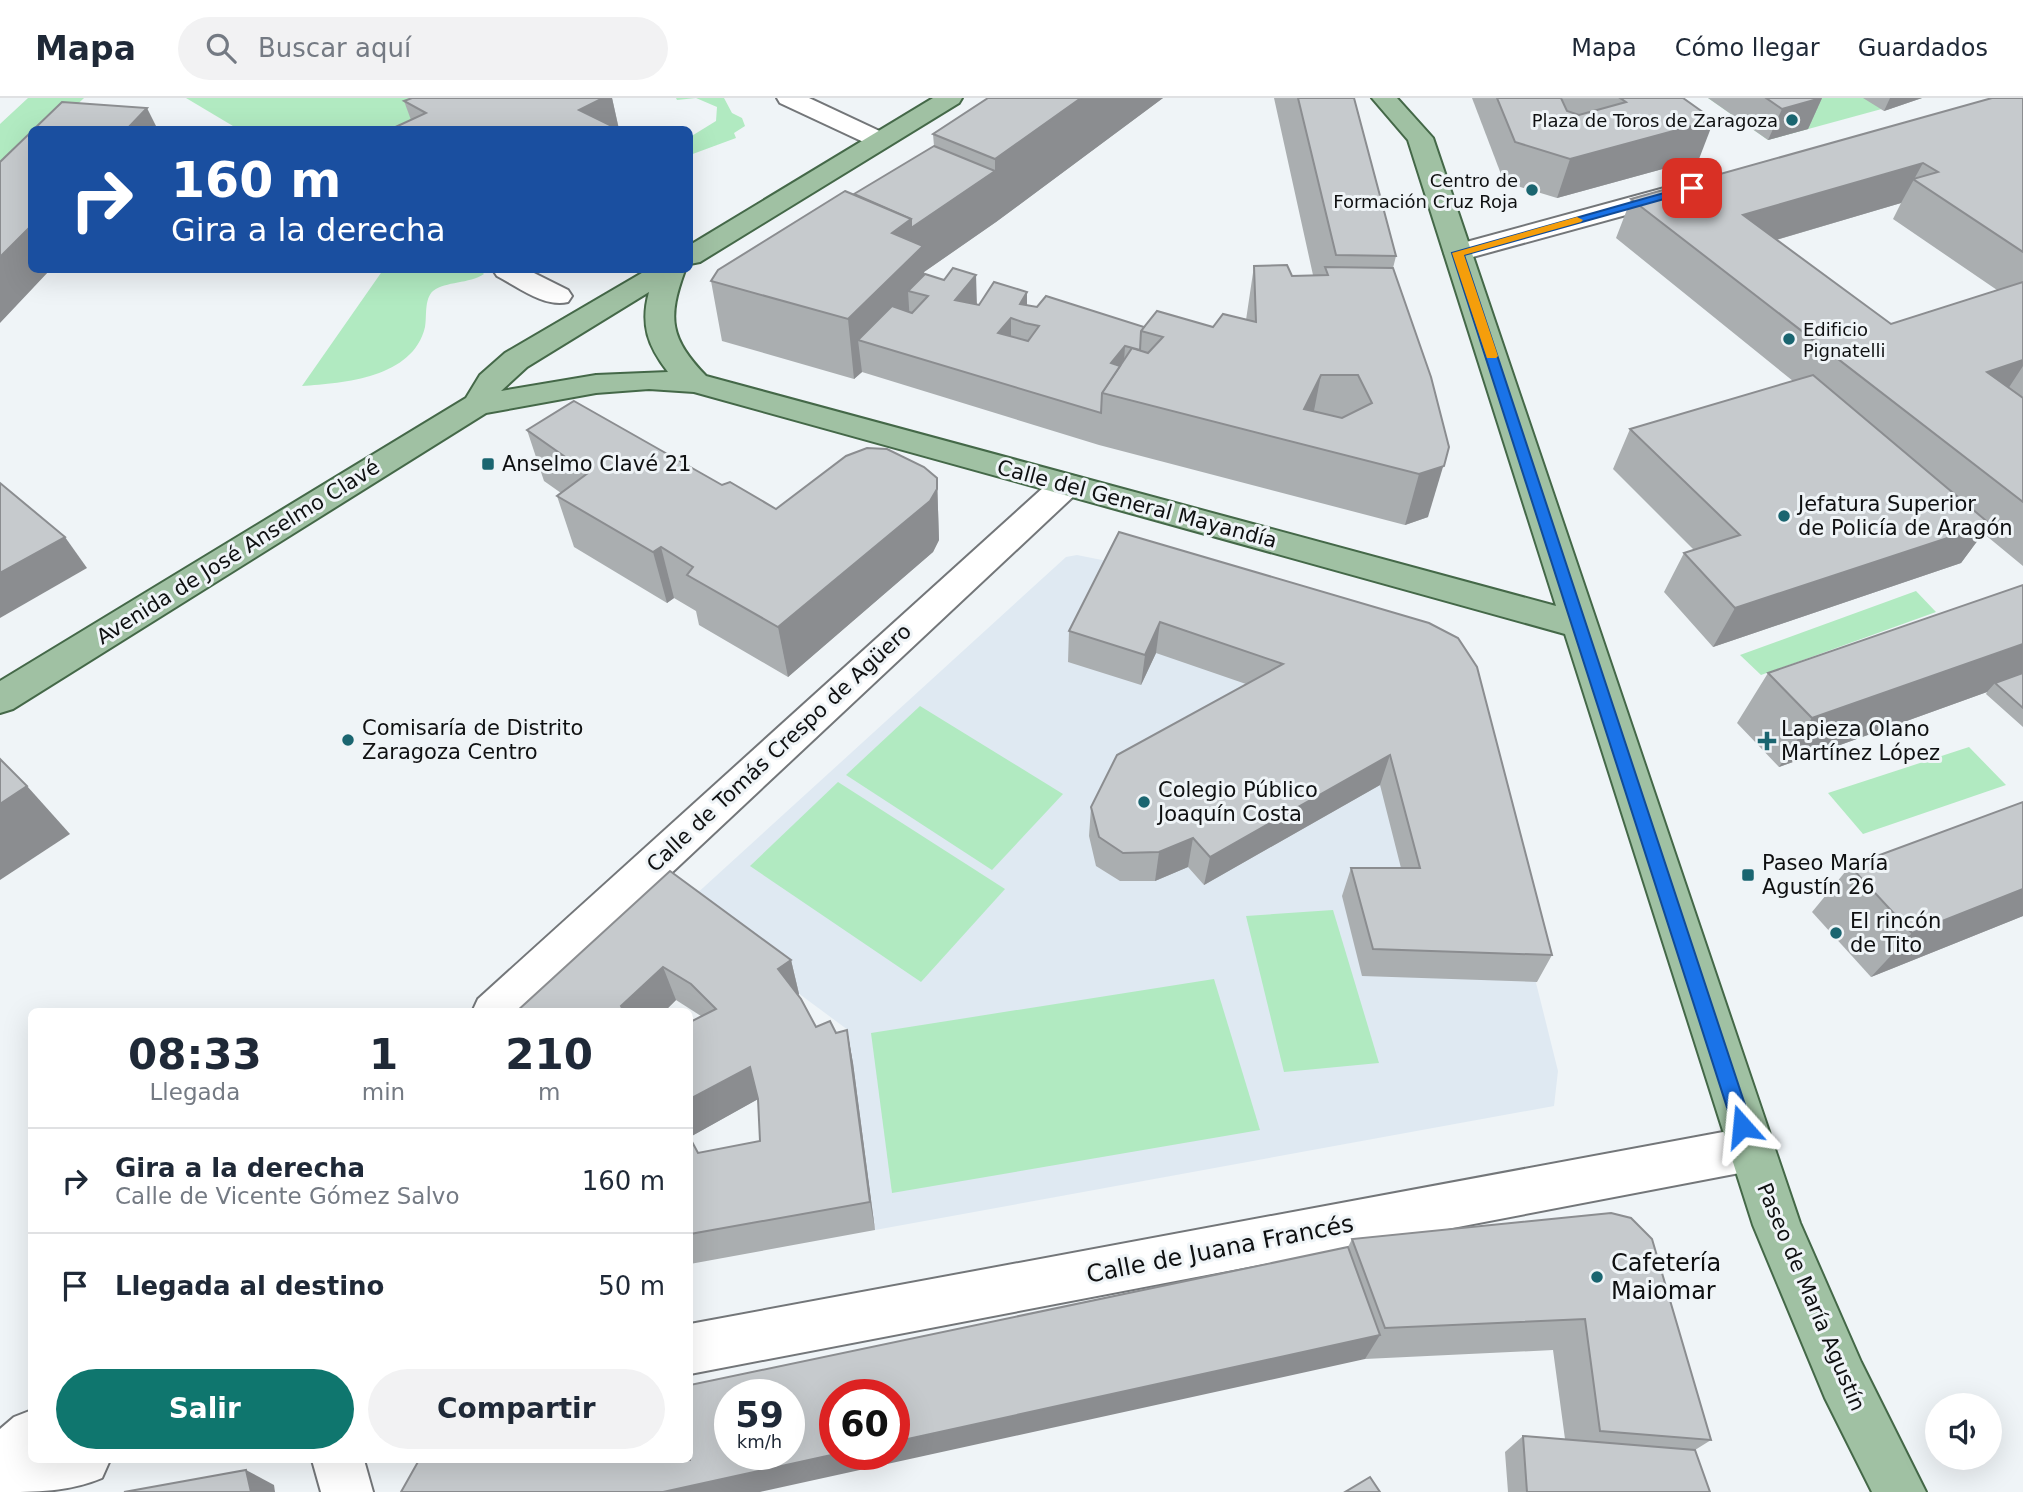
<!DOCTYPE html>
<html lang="es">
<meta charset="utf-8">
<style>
body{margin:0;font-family:"DejaVu Sans",sans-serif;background:#f2f2f3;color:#1f2937;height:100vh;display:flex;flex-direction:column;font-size:26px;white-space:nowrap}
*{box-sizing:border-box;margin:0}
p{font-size:23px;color:#747a83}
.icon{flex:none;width:38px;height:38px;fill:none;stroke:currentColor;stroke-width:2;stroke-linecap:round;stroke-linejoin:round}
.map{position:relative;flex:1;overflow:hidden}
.drawer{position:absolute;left:28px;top:910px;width:665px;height:455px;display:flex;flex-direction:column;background:#fff;border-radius:10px;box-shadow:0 7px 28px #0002}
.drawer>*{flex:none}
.banner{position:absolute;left:28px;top:28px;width:665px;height:147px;border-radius:10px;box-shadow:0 7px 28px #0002;background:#1a4fa0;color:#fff;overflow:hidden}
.buttons{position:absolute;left:1925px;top:1295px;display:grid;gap:14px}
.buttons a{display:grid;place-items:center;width:77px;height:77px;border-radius:50%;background:#fff;box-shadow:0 7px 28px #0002;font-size:35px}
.speed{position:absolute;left:714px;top:1281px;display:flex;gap:14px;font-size:35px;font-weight:700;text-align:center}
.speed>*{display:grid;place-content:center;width:91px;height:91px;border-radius:50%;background:#fff;box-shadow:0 7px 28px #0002;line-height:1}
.speed small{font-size:18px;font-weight:400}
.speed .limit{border:10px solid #d22;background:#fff;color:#111}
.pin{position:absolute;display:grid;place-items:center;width:60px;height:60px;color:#fff;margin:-30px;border-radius:14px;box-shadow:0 4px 10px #0006}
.me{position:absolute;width:77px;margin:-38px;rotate:342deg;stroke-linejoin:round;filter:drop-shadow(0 0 5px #0008)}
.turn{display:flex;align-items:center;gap:24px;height:147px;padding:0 28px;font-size:32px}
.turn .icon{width:91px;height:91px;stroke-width:2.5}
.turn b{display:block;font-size:49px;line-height:60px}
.eta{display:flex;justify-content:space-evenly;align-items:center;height:119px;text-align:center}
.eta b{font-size:42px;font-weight:700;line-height:49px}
.action{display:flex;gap:14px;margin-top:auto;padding:14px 28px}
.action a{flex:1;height:80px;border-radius:42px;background:#0f766e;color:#fff;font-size:28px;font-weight:700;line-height:80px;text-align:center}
.action a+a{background:#f2f2f3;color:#1f2937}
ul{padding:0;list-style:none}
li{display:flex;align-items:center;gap:21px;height:105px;padding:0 28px;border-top:2px solid #e0e1e3}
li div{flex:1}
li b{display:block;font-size:26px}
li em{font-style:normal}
header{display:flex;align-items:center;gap:42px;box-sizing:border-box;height:98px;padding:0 35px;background:#fff;border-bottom:2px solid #e0e1e3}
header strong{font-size:33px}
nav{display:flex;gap:38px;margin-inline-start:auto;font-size:24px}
.search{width:490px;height:63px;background:#f2f2f3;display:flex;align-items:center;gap:18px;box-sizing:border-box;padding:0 24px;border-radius:38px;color:#747a83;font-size:26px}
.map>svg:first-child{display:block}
.built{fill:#dfe9f2}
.green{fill:#b1eac1}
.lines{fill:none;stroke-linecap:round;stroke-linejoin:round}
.pedestrian-casing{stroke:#737679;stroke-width:4}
.minor-casing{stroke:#737679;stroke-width:4}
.primary-casing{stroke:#446848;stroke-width:4}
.pedestrian{fill:#fff;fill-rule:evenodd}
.minor{fill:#fff;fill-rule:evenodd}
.primary{fill:#a0c1a3;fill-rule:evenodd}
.wall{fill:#aaaeb0;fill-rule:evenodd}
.shaded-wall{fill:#8b8d90}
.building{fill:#c6cacd;stroke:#8b8d90;stroke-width:2;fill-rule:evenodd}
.route{fill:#1a73e8;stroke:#114b97;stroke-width:2}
.slow{fill:#f59e0b}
.poi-dot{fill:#1a6570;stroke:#eff4f7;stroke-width:2.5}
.labels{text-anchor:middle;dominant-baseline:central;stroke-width:6;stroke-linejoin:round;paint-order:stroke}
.far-poi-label{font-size:18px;fill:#0f1011;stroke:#eff4f7;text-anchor:end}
.poi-label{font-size:21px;fill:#0f1011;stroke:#eff4f7;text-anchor:start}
.street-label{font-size:21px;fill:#0f1011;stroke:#eff4f7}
.near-street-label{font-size:24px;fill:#0f1011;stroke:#eff4f7}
.near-poi-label{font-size:24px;fill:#0f1011;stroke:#eff4f7;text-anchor:start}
</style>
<header>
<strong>Mapa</strong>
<div class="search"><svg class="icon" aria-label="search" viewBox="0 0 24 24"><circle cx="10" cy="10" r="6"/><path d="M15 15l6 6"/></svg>Buscar aquí</div>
<nav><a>Mapa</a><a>Cómo llegar</a><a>Guardados</a></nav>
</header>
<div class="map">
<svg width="2023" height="1394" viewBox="0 0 2023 1394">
<rect width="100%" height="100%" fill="#eff4f7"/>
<!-- built -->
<polygon class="built" points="1077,457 1117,465 1465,600 1558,973 1554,1008 875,1132 848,932 682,809 1066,459"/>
<!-- green -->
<g class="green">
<polygon points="28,0 84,0 52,31 32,32 31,51 0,82 0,26"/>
<polygon points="186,0 444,0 402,32 238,31"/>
<polygon points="676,0 724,0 732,15 742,20 745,28 734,35 736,40 690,57 690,39 716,23 717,9 696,0 677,2"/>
<polygon points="1708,0 1922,0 1768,42"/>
<path d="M383,172h97l4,4c-15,10 -38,7 -51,17 -9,8 -6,26 -8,36 -12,51 -81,56 -123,59z"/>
<polygon points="1916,493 1936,514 1761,577 1740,557"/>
<polygon points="920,608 1063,696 992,772 846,677"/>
<polygon points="1969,649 2006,687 1863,736 1828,695"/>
<polygon points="838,684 1005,791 921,884 750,768"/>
<polygon points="1333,812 1379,965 1284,974 1246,818"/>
<polygon points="1214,881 1260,1032 892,1095 871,935"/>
</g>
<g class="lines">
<!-- pedestrian casing -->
<g class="pedestrian-casing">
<g id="pedestrian">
<polygon points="777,0 809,0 888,37 892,42 888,47 879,50 870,47 780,5"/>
<path d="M493,172h35l40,20 4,6 -4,6c-23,6 -50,-15 -71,-26z"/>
<polygon points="1066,376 1077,379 1082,387 1077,395 523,914 472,914 478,901 1055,379"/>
<polygon points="32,1312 32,1362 43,1362 18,1384 0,1392 0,1331 14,1319"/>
</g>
</g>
<!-- minor casing -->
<g class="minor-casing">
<g id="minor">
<polygon points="1679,86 1688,88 1692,94 1688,100 1458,163 1448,161 1444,155 1448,149"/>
<polygon points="1750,1029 1766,1036 1773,1051 1766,1066 1750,1073 690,1276 690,1226"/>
<path d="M32,1345v17h78l-8,18c-33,14 -66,14 -102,14v-44z"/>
<polygon points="312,1362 364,1362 373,1394 321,1394"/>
</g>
</g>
<!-- primary casing -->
<g class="primary-casing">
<g id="primary">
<polygon points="933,0 962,0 959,5 700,164 690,166 690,147"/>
<path d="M1372,0h25l36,40 367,1085 61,139 65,130h-54l-47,-94 -72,-173 -188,-591 -871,-242 -45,-3 -53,4 -110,20 -473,296 -13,4v-32l466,-283 14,-23 25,-22 142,-83h38c-18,49 -15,68 21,106l850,230 -148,-466zM649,194c-9,33 -1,54 19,80l-72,3 -95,16 26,-24z"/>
</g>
</g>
<!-- pedestrian -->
<use href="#pedestrian" class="pedestrian"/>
<!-- minor -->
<use href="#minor" class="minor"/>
<!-- primary -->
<use href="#primary" class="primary"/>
</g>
<!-- wall -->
<g class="wall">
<polygon points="412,0 612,0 619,31 411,22 404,3"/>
<polygon points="988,0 1163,0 996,124 924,174 925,176 979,207 1027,194 1027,207 1144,229 1213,229 1246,222 1254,168 1292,178 1313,177 1274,0 1354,0 1396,158 1393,170 1428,419 1405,427 1099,347 862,274 854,281 722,243 711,183 934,48 933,36"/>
<polygon points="1472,0 1683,0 1699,61 1557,100 1504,84"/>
<polygon points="1708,0 1822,0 1808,31 1768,42"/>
<polygon points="1863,0 1922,0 1884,13"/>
<path d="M2023,0v468l-40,-33 -22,30 -248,84 -49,-55 20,-39 10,-3 -81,-81 17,-40 163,-48 -177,-143 15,-39zM1901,105l-8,16 104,71 -106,34 -115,-84z"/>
<polygon points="527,332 722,387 776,411 937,380 939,442 933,454 788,579 699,527 696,513 674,500 667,505 574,449 557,398 561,395 544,383"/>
<polygon points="1119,434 1429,525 1552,857 1537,884 1362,878 1342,798 1351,770 1401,770 1380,687 1204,787 1188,769 1155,783 1120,783 1096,768 1089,738 1091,709 1246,586 1156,555 1141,587 1068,564 1069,533"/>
<polygon points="2023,487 2023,629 1986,596 1987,594 1779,669 1737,625 1768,575"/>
<polygon points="1850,768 2023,818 1871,879 1812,814"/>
<polygon points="670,773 791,862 799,896 798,897 816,929 836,935 847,932 853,965 875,1132 690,1166 690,1040 698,1055 760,1043 758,1001 690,1039 690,924 701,918 676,902 664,914 516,914"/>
<polygon points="1611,1115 1711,1342 1695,1352 1710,1394 1508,1394 1505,1354 1523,1338 1565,1341 1553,1252 1365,1261 1348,1149 1352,1141"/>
</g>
<!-- shaded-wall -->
<g class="shaded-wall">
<polygon points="603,0 612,0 619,32 579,12"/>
<polygon points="1081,0 1163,0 996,124 924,174 926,198 908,193 910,225 858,242 862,274 854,281 848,221 892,135 911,121 995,73 995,61"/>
<polygon points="1822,0 1808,31 1768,42 1782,11"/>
<polygon points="1890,0 1922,0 1884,13"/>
<polygon points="147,10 158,32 126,32"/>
<polygon points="1714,22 1699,61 1557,100 1570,61"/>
<polygon points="1923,65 1901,105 1725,157 1743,117"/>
<polygon points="32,127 32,172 50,172 0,225 0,159"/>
<polygon points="976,177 977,209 955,202"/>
<polygon points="1027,194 1027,226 1020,206"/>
<polygon points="1011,220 1011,252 998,235"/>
<polygon points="1125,248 1123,280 1111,265"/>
<polygon points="2023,262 2023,268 2002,300 1987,274"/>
<polygon points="1321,277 1311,328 1304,311"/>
<polygon points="1449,349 1428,419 1405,427 1419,376"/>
<polygon points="937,380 939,442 933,454 788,579 778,529"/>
<polygon points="1990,426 1961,465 1713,549 1735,510"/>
<polygon points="65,439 87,470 0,520 0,475"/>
<polygon points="661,449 674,500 667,505 653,454"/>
<polygon points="1160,524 1156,555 1141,587 1145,557"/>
<polygon points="2023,546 2023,582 1995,585 1987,594 1779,669 1812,620"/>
<polygon points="1390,657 1380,687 1204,787 1210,759"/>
<polygon points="27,688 70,736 0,782 0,706"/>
<polygon points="1193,740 1188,769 1155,783 1159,754"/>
<polygon points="2023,791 2023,818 1871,879 1912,835"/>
<polygon points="791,862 799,896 787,905 778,871"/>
<polygon points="663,869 676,902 664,914 624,914 621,908"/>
<polygon points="847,932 853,965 875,1132 870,1104"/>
<polygon points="750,969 760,1000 690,1039 690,1001"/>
<polygon points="1380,1237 1365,1261 760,1394 663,1394 836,1356 894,1356 894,1344"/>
<polygon points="246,1372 274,1387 275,1394 251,1394"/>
</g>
<!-- building -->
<g class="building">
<polygon points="412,0 603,0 579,12 620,32 389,32 426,15 404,3"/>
<polygon points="988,0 1081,0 995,61 933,36"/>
<polygon points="1298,0 1354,0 1396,158 1336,157"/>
<polygon points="1497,0 1561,0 1567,13 1579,17 1626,4 1620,0 1683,0 1714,22 1570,61 1515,44"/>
<polygon points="1766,0 1821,0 1782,11"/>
<polygon points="1992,0 2023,0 2023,154 1913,81 1938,74 1923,65 1743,117 1891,226 2023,184 2023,262 1987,274 2023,300 2023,404 1631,101"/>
<polygon points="62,4 147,10 126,32 33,32"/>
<polygon points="32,33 32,127 0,159 0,64"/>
<polygon points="934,48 995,73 911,130 911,121 854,96"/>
<polygon points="845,93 911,121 892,135 923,148 848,221 711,183 718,172"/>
<path d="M1287,167l5,11 36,-1 -3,-8 68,1 38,109 18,70 -5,19 -25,8 -317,-81 30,-45 16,5 15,-16 -22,-6 16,-20 56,16 10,-13 33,8 -2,-56zM1321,277h37l14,28 -30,15 -38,-9z"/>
<path d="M953,170l23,7 -21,25 24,5 15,-23 33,10 -7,12 17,3 9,-11 98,31 -3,4 -1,19 -15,-4 -14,17 9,3 -18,27 -1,20 -243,-73 34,-34 20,7 16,-17 -20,-5 17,-17 19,6zM1011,220l14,5 14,3 -11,15 -30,-8z"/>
<polygon points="1813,277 1990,426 1735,510 1684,455 1740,437 1630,331"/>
<polygon points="574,303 722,387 730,384 776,411 846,358 867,350 887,351 924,369 937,380 937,391 930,403 778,529 687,477 693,469 661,449 653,454 557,398 588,375 527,332"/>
<polygon points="0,385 65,439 0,475"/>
<polygon points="1119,434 1429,525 1458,540 1477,569 1552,857 1373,851 1351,770 1420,770 1390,657 1210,759 1193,740 1159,754 1123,755 1099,739 1091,709 1117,657 1283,566 1160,524 1145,557 1069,533"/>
<polygon points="2023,487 2023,546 1812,620 1768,575"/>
<polygon points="2023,575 2023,610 1995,585"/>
<polygon points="0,661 27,688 0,706"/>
<polygon points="2023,704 2023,791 1912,835 1850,768"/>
<polygon points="670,773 791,862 778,871 801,901 816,929 830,923 836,935 847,932 870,1104 690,1136 690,1040 698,1055 760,1043 758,1001 750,969 690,1001 690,924 716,911 691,886 663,869 621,908 624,914 516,914"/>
<polygon points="1611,1115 1631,1120 1652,1141 1711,1342 1600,1333 1585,1221 1385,1230 1352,1141"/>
<path d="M1348,1149l32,88 -486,107v-47h-59v59h1l-173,38h-262l18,-32h271v-75zM730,1297h59v59h-59z"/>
<polygon points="1523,1338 1695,1352 1710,1394 1527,1394"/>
<polygon points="246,1372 251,1394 124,1394"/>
<polygon points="1370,1379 1380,1394 1345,1394"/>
</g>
<!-- route -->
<polygon class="route" points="1692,87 1698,90 1696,92 1464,157 1752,1028 1749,1034 1742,1036 1736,1034 1733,1028 1452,155"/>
<!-- slow -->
<polygon class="slow" points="1577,119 1583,122 1581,124 1464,157 1498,258 1496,260 1487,260 1452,155"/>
<!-- markers -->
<g class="poi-dot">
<circle cx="1792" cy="22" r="7"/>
<circle cx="1532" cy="92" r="7"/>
<circle cx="1789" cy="241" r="7"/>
<rect x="481" y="359" width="14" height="14" rx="3.5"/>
<circle cx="1784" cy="418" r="7"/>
<circle cx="348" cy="642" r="7"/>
<path d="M1763.5 632.5h7v7h7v7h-7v7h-7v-7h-7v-7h7z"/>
<circle cx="1144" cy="704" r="7"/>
<rect x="1741" y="770" width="14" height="14" rx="3.5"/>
<circle cx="1836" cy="835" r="7"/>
<circle cx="1597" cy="1179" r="7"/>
</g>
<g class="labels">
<!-- far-poi labels -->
<g class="far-poi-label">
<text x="1778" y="22">Plaza de Toros de Zaragoza</text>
<text x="1518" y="82">Centro de<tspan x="1518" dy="21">Formación Cruz Roja</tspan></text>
<text x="1803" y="231" text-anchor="start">Edificio<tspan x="1803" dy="21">Pignatelli</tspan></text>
</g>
<!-- poi labels -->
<g class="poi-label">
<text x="502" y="366">Anselmo Clavé 21</text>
<text x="1798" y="406">Jefatura Superior<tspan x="1798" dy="24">de Policía de Aragón</tspan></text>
<text x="362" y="630">Comisaría de Distrito<tspan x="362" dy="24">Zaragoza Centro</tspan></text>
<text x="1781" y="631">Lapieza Olano<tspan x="1781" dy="24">Martínez López</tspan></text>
<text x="1158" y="692">Colegio Público<tspan x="1158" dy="24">Joaquín Costa</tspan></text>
<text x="1762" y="765">Paseo María<tspan x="1762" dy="24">Agustín 26</tspan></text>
<text x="1850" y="823">El rincón<tspan x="1850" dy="24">de Tito</tspan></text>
</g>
<!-- street labels -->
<g class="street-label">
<text transform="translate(1137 406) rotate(15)">Calle del General Mayandía</text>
<text transform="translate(238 454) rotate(-32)">Avenida de José Anselmo Clavé</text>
<text transform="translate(779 650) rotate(-43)">Calle de Tomás Crespo de Agüero</text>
<text transform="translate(1811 1199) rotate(67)">Paseo de María Agustín</text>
</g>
<!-- near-street labels -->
<g class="near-street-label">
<text transform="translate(1220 1151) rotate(-11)">Calle de Juana Francés</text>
</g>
<!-- near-poi labels -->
<g class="near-poi-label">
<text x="1611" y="1165">Cafetería<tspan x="1611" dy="28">Maiomar</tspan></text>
</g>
</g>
</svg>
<div class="buttons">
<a><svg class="icon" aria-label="sound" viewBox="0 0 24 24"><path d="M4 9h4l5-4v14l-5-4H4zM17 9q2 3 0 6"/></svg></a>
</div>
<div class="speed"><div>59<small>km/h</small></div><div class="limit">60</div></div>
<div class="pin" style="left:1692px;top:90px;background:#d93025"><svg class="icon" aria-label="arrive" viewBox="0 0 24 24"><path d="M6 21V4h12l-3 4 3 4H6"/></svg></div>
<svg class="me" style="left:1742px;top:1028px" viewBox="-20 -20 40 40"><path d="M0-17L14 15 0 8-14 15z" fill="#1a73e8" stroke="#fff" stroke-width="4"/></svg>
<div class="banner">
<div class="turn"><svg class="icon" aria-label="right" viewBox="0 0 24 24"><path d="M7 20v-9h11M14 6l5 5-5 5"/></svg><div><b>160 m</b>Gira a la derecha</div></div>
</div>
<section class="drawer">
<div class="eta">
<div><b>08:33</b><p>Llegada</p></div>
<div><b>1</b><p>min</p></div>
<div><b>210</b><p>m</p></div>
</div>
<ul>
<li><svg class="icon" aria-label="right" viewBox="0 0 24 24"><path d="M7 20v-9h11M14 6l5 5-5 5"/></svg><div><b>Gira a la derecha</b><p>Calle de Vicente Gómez Salvo</p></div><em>160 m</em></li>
<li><svg class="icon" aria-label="arrive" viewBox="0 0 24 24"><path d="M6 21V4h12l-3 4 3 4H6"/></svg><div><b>Llegada al destino</b></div><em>50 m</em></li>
</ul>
<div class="action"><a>Salir</a><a>Compartir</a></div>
</section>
</div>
